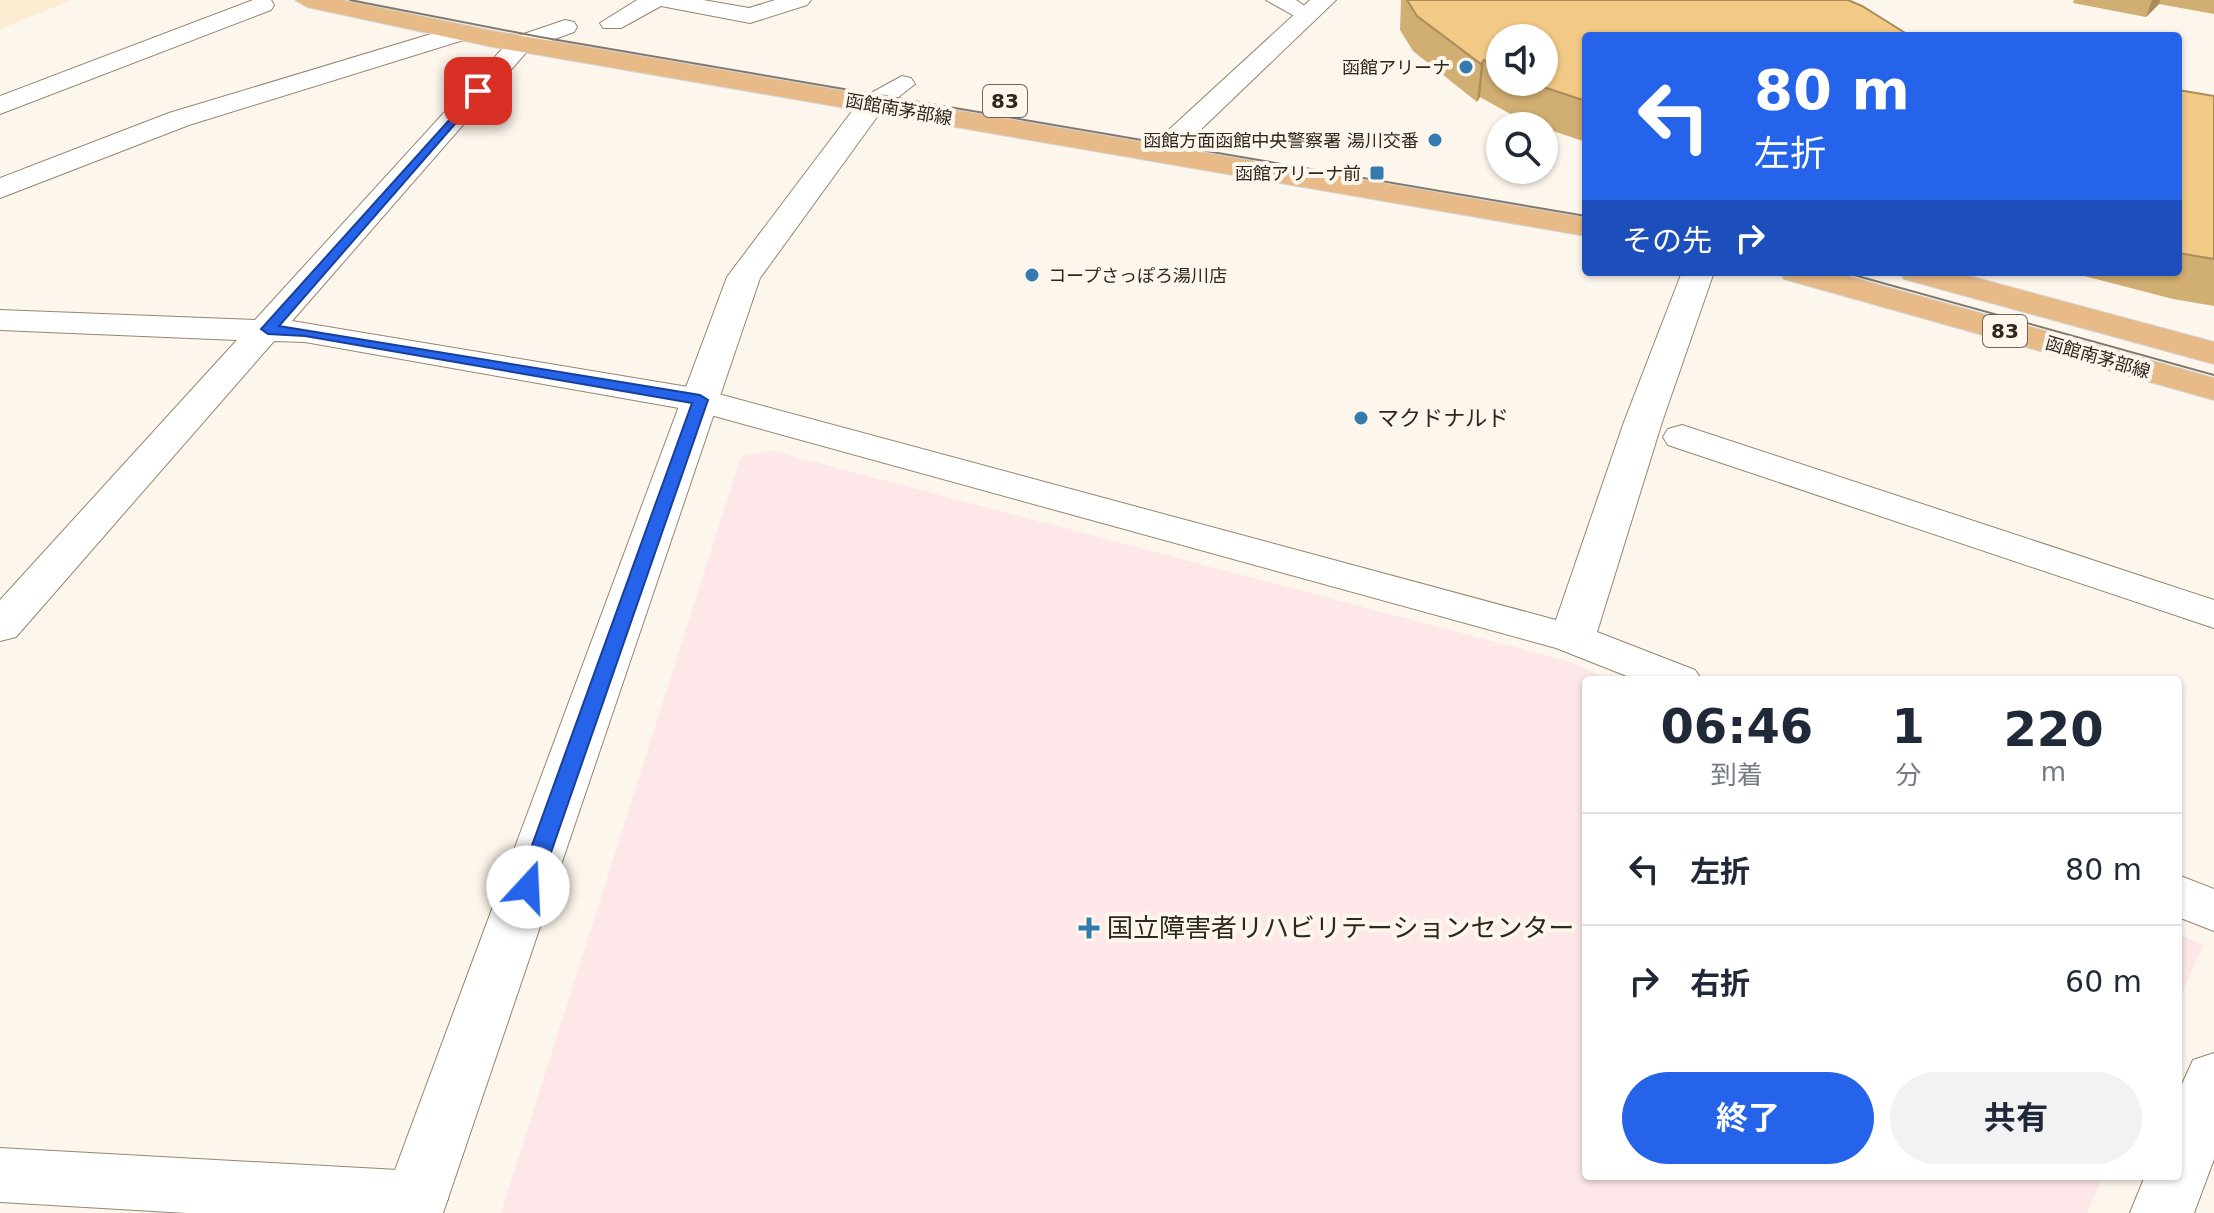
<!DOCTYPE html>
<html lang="ja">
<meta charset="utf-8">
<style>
body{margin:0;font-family:"DejaVu Sans","Noto Sans JP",sans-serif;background:#f2f2f3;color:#1f2937;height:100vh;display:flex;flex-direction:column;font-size:30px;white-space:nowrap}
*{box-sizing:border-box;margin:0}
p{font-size:26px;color:#747a83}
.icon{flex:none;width:44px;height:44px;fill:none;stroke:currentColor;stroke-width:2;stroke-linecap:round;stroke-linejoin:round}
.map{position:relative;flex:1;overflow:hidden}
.drawer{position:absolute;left:1582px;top:676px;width:600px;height:504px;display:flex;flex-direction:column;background:#fff;border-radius:8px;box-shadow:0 2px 6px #0004}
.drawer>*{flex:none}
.banner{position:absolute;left:1582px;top:32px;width:600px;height:244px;border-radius:8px;box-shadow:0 2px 6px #0004;background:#2563eb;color:#fff;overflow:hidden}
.tools{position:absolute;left:1486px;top:24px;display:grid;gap:16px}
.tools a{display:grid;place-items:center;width:72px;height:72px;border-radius:50%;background:#fff;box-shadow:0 2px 6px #0004;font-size:40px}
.pin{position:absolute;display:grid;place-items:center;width:68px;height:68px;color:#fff;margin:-34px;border-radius:16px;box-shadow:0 4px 12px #0006}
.me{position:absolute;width:88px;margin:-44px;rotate:20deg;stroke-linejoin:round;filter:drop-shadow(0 0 6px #0008)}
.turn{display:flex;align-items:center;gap:28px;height:168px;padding:0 40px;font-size:36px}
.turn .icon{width:104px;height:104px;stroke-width:2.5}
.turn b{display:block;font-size:56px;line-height:68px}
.then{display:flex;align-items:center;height:76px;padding:0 40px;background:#0003;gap:16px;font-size:30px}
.eta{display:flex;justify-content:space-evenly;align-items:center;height:136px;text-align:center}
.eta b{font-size:48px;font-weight:700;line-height:56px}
.button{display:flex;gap:16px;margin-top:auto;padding:16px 40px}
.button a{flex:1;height:92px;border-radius:48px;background:#2563eb;color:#fff;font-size:32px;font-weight:700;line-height:92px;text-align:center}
.button a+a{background:#f2f2f3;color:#1f2937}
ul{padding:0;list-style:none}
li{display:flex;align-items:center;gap:24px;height:112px;padding:0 40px;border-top:2px solid #e0e1e3}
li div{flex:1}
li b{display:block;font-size:30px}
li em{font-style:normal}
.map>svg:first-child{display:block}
.built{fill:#fcecd2}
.medical{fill:#fde7e9}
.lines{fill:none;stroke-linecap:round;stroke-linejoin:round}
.minor-casing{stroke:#95866f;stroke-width:2}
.tertiary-casing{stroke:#95866f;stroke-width:2}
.primary-casing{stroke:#d5d4d2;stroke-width:2}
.minor{fill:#fff;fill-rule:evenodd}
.tertiary{fill:#fff;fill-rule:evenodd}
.primary{fill:#e7ba88;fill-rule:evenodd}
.tram{stroke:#80796f;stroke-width:2}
.wall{fill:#d1ae72;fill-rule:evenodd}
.shaded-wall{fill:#aa8d5d}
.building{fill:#f3ca85;stroke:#aa8d5d;stroke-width:2}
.route{fill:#2563eb;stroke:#184099;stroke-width:2}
.poi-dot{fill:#357aaf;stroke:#fdf6ec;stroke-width:3}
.labels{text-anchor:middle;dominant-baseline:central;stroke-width:8;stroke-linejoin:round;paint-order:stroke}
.far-poi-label{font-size:18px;fill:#2d271d;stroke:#fdf6ec;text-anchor:end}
.far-street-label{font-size:18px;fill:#2d271d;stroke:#fdf6ec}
.shield{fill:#fdf6ec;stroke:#6b655b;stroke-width:2}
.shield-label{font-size:20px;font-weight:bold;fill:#2d271d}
.poi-label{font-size:22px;fill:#2d271d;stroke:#fdf6ec;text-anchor:start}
.near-poi-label{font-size:26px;fill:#2d271d;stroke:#fdf6ec;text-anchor:start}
</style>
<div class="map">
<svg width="2214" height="1213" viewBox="0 0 2214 1213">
<rect width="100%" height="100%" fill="#fdf6ec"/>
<!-- built -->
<polygon class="built" points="0,0 72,0 0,29"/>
<!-- medical -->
<g class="medical">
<polygon points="773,451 1571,662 1610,680 1586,680 1586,1176 2103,1176 2087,1213 501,1213 741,456"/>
<polygon points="2178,934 2203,945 2178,1003"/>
</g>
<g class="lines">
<!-- minor casing -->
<g class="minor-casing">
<g id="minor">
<polygon points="253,0 271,0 274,5 271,10 0,114 0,96"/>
<polygon points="637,0 703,0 749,8 775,0 811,0 807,5 750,23 661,6 621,28 603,28 600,23"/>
<polygon points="1266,0 1296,0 1319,16 1307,23"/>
<polygon points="565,20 574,22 577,27 574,32 530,48 292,321 700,389 1556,620 1624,422 1682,272 1714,272 1662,422 1597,632 1695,670 1702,680 1637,680 1556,648 696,411 305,342 274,341 16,637 0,641 0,600 237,340 0,330 0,310 255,320 512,38"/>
<polygon points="461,25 470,28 474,33 470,38 189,125 0,198 0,178 169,113"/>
<polygon points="1682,425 2214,600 2214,628 1668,445 1663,437 1668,429"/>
<polygon points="2178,875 2214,889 2214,931 2178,917"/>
<polygon points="2214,1053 2214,1159 2194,1213 2130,1213 2145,1176 2178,1176 2178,1093 2193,1060"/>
<polygon points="0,1148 416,1171 438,1179 448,1199 441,1213 187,1213 0,1202"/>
</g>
</g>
<!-- tertiary casing -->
<g class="tertiary-casing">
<g id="tertiary">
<polygon points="1310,0 1336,0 1169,160 1149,160 1144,154 1149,148"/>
<polygon points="902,76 911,78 915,84 882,110 760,278 443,1213 379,1213 727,277 862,98"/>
</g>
</g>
<!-- primary casing -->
<g class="primary-casing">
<g id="primary">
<polygon points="295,0 342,0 493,31 1586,218 1586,236 493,47 307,7"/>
<polygon points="1780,272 1833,272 2214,378 2214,400 1784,279"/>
<polygon points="1900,272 1954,272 2214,342 2214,364 1904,279"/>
</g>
</g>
<!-- minor -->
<use href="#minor" class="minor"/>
<!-- tertiary -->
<use href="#tertiary" class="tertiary"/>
<!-- primary -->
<use href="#primary" class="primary"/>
<!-- tram -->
<g class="tram">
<polyline points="350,0 540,37 1586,216"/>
<polyline points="1843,272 2214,375"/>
</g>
</g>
<!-- wall -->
<g class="wall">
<path d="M1401,0h447l-262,36v106l-42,-14v-2h-5l-16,-5 -43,-24 -3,5 -64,-51 -13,-21zM1500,38l44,44h-44z"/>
<polygon points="2074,0 2214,0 2214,14 2159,4 2146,17 2073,3"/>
<polygon points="2178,90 2214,96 2214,306 2173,299 2069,272 2178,272"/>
</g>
<!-- shaded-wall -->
<g class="shaded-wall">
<polygon points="2152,0 2160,0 2159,4 2146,17"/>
<polygon points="1484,60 1480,97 1477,102 1481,64"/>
</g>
<!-- building -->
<g class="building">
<polygon points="1407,0 1848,0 1862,6 1910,36 1586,36 1586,101 1528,82 1544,82 1544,38 1500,38 1500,68 1484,60 1481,64 1417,16"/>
<polygon points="2178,90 2214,96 2214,259 2178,253"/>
</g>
<!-- route -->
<polygon class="route" points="478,88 482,93 279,326 700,395 708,400 539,887 528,895 517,887 692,403 305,336 268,334 261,329"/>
<!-- markers -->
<g class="poi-dot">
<circle cx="1466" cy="67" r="8"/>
<circle cx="1435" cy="140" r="8"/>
<rect x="1369" y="165" width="16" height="16" rx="4"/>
<circle cx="1032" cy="275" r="8"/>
<circle cx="1361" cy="418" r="8"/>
<path d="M1085 916h8v8h8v8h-8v8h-8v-8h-8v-8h8z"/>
</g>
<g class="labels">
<!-- far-poi labels -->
<g class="far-poi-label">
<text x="1450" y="67">函館アリーナ</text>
<text x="1419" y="140">函館方面函館中央警察署 湯川交番</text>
<text x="1361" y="173">函館アリーナ前</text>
<text x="1048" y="275" text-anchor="start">コープさっぽろ湯川店</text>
</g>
<!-- far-street labels -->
<g class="far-street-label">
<text transform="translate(899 109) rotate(10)">函館南茅部線</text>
<text transform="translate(2098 357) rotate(16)">函館南茅部線</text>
</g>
<!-- shield labels -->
<g class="shield">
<rect x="983" y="85" width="44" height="32" rx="6"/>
<rect x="1983" y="315" width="44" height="32" rx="6"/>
</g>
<g class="shield-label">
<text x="1005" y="101">83</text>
<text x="2005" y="331">83</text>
</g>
<!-- poi labels -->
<g class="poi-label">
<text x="1377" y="418">マクドナルド</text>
</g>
<!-- near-poi labels -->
<g class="near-poi-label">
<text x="1107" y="928">国立障害者リハビリテーションセンター</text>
</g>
</g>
</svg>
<div class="tools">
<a><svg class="icon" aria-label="sound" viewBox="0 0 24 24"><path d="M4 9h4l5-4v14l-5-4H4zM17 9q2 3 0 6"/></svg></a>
<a><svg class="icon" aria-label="search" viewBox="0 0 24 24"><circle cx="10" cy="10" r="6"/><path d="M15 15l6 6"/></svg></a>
</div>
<div class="pin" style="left:478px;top:91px;background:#d93025"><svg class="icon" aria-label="arrive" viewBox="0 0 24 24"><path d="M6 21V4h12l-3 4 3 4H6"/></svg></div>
<svg class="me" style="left:528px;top:887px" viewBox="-20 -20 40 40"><circle r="19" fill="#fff"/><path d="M0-13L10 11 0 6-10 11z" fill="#2563eb"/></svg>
<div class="banner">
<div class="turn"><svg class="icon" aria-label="left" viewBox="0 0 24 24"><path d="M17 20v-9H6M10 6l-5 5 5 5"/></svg><div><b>80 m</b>左折</div></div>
<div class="then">その先<svg class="icon" aria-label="right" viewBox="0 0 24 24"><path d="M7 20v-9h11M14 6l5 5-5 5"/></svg></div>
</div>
<section class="drawer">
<div class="eta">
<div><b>06:46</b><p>到着</p></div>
<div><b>1</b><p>分</p></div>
<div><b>220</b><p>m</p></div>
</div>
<ul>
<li><svg class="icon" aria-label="left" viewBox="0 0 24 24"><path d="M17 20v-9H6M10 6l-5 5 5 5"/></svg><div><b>左折</b></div><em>80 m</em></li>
<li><svg class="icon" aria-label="right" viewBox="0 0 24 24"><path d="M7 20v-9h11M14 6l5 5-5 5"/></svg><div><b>右折</b></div><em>60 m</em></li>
</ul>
<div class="button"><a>終了</a><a>共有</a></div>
</section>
</div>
